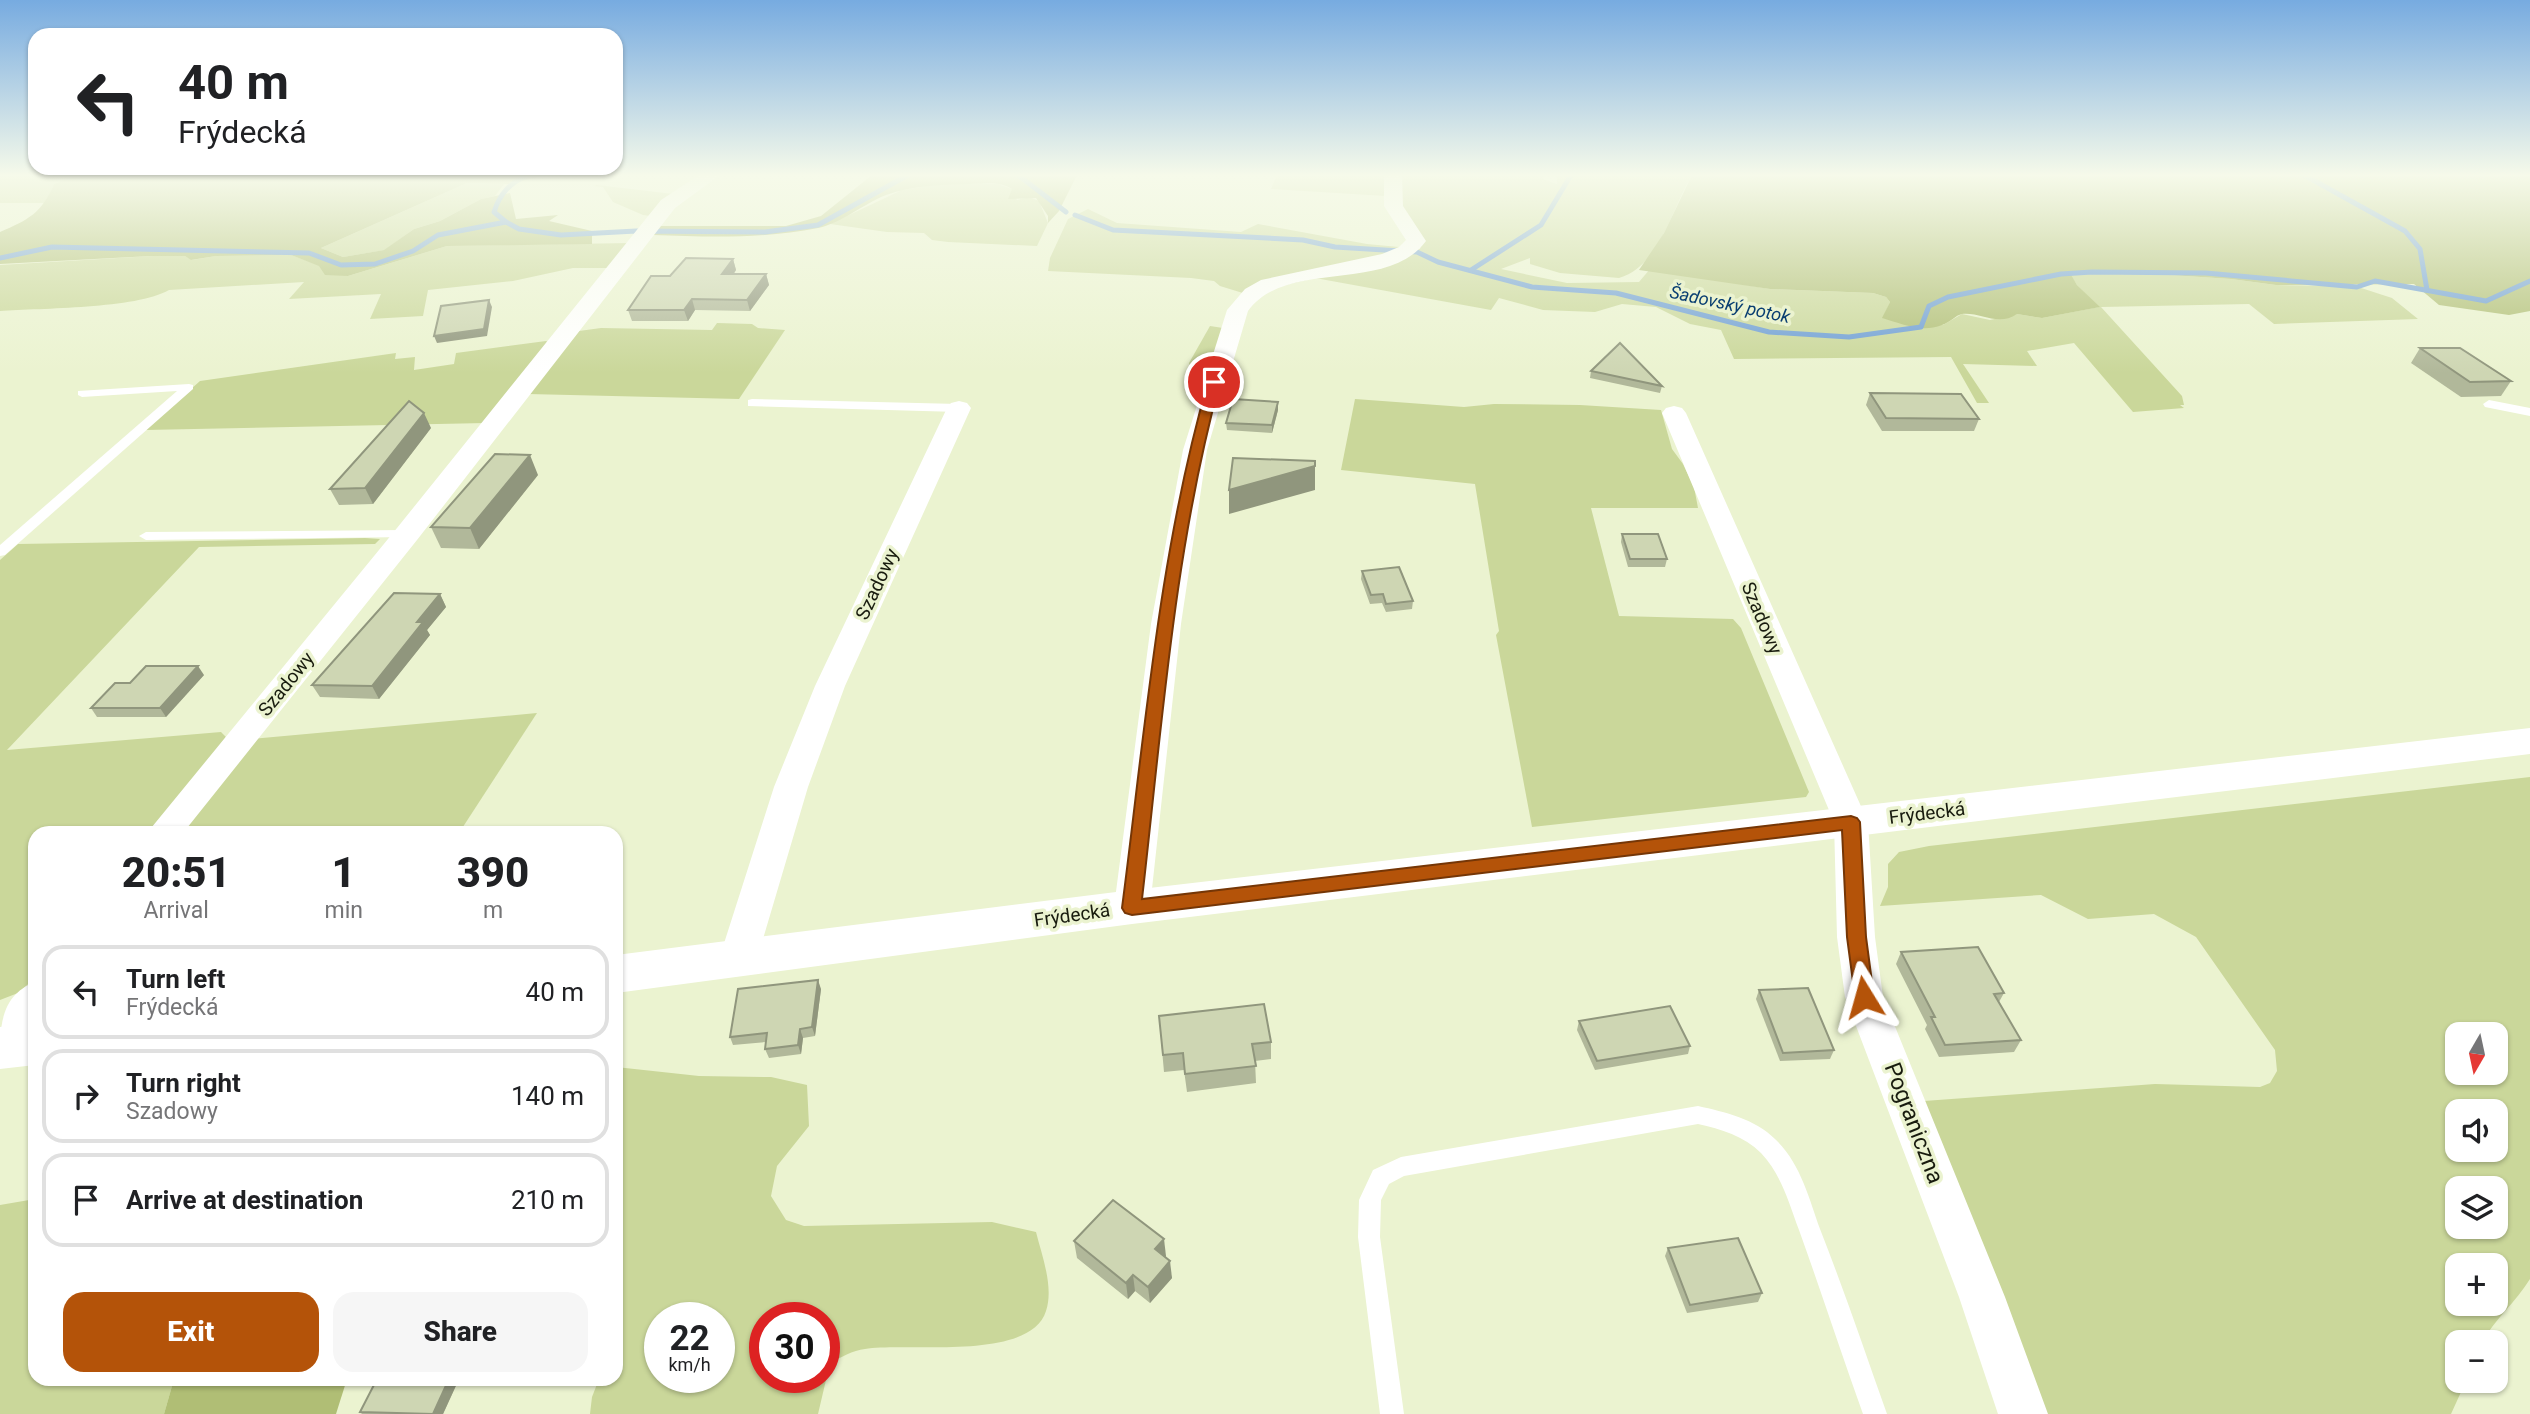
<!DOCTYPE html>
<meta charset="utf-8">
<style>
body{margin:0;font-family:Roboto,sans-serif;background:#f6f6f6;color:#202124;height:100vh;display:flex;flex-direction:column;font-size:26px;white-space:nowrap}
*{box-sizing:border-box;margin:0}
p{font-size:23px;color:#757577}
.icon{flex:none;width:38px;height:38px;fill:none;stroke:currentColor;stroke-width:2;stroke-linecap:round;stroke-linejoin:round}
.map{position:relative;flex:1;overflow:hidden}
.details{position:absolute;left:28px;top:826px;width:595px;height:560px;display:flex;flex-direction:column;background:#fff;border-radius:21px;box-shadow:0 2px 5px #0004}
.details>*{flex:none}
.banner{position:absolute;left:28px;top:28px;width:595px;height:147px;border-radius:21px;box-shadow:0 2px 5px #0004;background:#fff;color:#202124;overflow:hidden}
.needle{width:46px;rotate:189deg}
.controls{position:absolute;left:2445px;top:1022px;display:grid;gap:14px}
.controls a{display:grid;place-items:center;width:63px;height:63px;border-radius:14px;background:#fff;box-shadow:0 2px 5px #0004;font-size:35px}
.speed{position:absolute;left:644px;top:1302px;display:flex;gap:14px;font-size:35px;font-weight:700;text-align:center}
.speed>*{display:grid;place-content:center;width:91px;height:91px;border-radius:50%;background:#fff;box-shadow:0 2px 5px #0004;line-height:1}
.speed small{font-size:18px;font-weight:400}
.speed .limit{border:10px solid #d22;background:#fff;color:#111}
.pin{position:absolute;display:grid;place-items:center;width:60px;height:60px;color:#fff;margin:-30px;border:4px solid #fff;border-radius:50%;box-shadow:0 2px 7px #0007}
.me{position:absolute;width:77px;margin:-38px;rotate:352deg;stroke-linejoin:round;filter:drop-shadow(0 0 5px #0008)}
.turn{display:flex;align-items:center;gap:24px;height:147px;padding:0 35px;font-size:32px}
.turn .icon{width:91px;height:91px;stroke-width:2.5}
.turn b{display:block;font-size:49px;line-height:60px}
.eta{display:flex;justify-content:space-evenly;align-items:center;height:119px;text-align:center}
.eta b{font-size:42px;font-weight:800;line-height:49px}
.cta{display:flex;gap:14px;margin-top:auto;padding:14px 35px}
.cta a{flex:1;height:80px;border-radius:21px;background:#b45309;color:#fff;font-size:28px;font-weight:800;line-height:80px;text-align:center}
.cta a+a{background:#f6f6f6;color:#202124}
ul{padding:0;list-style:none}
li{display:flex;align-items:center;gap:21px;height:94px;margin:0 14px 10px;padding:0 21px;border:4px solid #e0e0e0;border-radius:21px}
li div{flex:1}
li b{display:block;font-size:26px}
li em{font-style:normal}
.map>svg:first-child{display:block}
.green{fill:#cad79a;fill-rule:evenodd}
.forest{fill:#b0be75}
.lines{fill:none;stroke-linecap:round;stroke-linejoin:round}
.stream{stroke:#6d9dd5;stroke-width:5}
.service{fill:#fff;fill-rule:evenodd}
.minor{fill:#fff;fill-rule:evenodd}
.secondary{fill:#fff;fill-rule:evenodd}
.wall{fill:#b1b89a}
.shaded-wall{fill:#90967d}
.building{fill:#ced6b3;stroke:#90967d;stroke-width:2}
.route{fill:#b45309;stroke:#753606;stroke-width:2}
.labels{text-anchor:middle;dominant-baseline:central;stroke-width:7;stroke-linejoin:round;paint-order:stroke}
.far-water-label{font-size:18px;font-style:italic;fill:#093e71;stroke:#ebf3d0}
.street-label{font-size:19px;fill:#181b0e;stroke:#ebf3d0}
.near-street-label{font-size:23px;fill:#181b0e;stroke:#ebf3d0}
</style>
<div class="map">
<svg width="2530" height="1414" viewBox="0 0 2530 1414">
<rect width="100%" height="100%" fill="#ebf3d0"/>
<!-- green -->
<g class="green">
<polygon points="0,175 75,175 54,184 46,203 0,203"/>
<polygon points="1277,175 1389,175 1386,196 1271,189"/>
<path d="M1401,175h143l-1,4 14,5v-9h135c-20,33 -32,91 -73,103l-59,-5 -30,-9v-6l-29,11 66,14 72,-1 11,-13 120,20 103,4 13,4 4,5 -7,16 60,7 19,-11 28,6 27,-6 25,4 57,-11 -22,-22 -8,-12 86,1 76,5 45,6 79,1 37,12 26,21 -144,5 -25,-20 -148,3 81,89 2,9h-4l4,3 -51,4 -59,-69 -47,8 10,15 -74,-2 26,39h-12l-26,-46 -217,2 -13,-29 -31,-6 -34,-17 -34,-3 -27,8 -52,-2 -44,-12 -8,12 -176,-32 -69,16 -26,-8 -6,-5 -23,-3 -143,-7 2,-13 18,-39 20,-10 29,14 124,9 17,-8 109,20 53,5 2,-7 -20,-33z"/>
<polygon points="467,183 504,184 495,196 481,199 440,221 414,229 385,250 343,257 321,248"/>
<polygon points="980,183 998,184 1012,189 1012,194 1017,200 1029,197 1039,201 1048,223 1037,246 948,242 932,240 924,233 887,232 830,224 902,190 934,185"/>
<polygon points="597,185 673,194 651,216 643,215 613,202 603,187 594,186"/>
<path d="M630,243l-23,25h-34l-60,13 -85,9 -5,26 -53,3 11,-25 -92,5 15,-17 -135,8c-33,19 -128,18 -169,21v-46l169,-10 16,1 7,4 24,-4 75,-1 57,21 99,-30z"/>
<polygon points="717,323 752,324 758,328 785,330 739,399 528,394 579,331 601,328 712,330"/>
<polygon points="1210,326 1223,328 1205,382 1193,382 1189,363"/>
<polygon points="546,341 550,343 486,423 145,430 200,381 396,353 395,359 415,357 414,370 454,364 456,353"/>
<polygon points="1355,399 1464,407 1494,404 1580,405 1661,410 1672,449 1683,464 1694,487 1698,508 1591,508 1619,616 1733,619 1741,628 1809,792 1806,797 1532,827 1496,635 1499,631 1475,484 1341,470"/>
<polygon points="365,538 380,539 375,544 199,547 7,750 221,732 226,737 153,833 35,833 35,978 18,993 0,1000 0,560 18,544"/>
<polygon points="537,713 459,833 179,833 250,739"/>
<path d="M2530,777v502c-14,23 -35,40 -48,63h-25v39h9l-15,33h-407l-120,-313 231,-17 105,3 10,-4 7,-12 -2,-21 -79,-113 -42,-23 -66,5 -47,-24 -161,11 8,-19v-23l11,-12 30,-6zM2457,1034h39v39h-39zM2457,1111h39v39h-39zM2457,1188h39v39h-39zM2457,1265h39v39h-39z"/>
<path d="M616,1067l83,9 72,1 36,8 2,41 -32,40 -6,30 15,24 18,6 188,-4 44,10c6,24 18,55 10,79 -16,51 -140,31 -181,38 -12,1 -25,9 -35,14l-12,51h-228l2,-17 7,-18h17zM660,1318h59v59h-59zM765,1318h59v59h-59z"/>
<polygon points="35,1199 35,1379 174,1379 164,1414 0,1414 0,1205"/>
</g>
<!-- forest -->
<g class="forest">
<path d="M75,175h472l-38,9 -42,-1 -146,65 22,9 41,-7 30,-21 26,-8 41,-22 29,-6 6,26 42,-4 -9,6 43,10v13l-145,2 -99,30 -23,-1 -6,-9 -28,-11 -75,1 -25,4 -6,-4h-34l-151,8v-32c28,-12 42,-19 54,-48z"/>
<path d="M872,175h205l-18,36 -11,12v-7l-12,-18 -28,1 4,-10c-13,-8 -28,-6 -42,-5 -29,1 -57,1 -84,11 -23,9 -44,28 -68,33 -54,11 -110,9 -165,7l6,-9h127l35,-10z"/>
<path d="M1692,175h838v136l-21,4 -70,-10 -25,-21 -138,1 -45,-6 -76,-5 -85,-1 7,12 23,22 -58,11 -25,-4c-19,13 -36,-2 -55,0 -6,1 -13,9 -20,11 -21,8 -39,-1 -60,-7l8,-16 -4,-5 -13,-4 -103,-4 -131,-19 25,-37z"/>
<polygon points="174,1379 347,1379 336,1414 164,1414"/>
</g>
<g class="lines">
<!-- stream -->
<g class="stream">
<polyline points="1018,175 1066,212"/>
<polyline points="2304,175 2405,231 2420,249 2427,290"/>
<polyline points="1075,215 1113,230 1303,240 1335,247 1417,252 1438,262 1532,287 1616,293 1769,332 1849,337 1921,327 1929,306 1948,297 2061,274 2092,272 2206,273 2357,287 2375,281 2486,301 2530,281"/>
<path d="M506,222l-12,-10c6,-19 16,-29 34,-37"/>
<polyline points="0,258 52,247 309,253 341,265 375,264 413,251 438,235 506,222 519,229 561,235 636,231 765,232 818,225 908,175"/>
<polyline points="1471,270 1541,225 1571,175"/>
</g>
<!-- service -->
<g class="service">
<polygon points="189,384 193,385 193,389 5,555 0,556 0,545 177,391 82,397 78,395 78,391"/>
<polygon points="752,399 959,404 965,408 959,412 748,406 748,400"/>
<polygon points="2489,400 2530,408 2530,416 2485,407 2483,404"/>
<polygon points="407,530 414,534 412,537 146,540 139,536 146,532"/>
<path d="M1698,1106c27,6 57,13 77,33 25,23 34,59 45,90 24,61 45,123 67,185h-24c-22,-61 -42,-123 -64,-184 -10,-27 -18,-56 -38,-77 -17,-17 -40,-24 -63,-29l-294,52 -15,8 -8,16 -1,37 24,177h-24l-22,-177 1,-37 14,-30 28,-13z"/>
</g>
<!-- minor -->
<g class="minor">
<polygon points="699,175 720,175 675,208 417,540 183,833 147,833 397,528 661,200"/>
<path d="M1384,175h18l1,31 23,35c-38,53 -140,17 -178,70l-41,139 -26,174 -31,283 -5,10 -13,4 -13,-4 -5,-10 37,-283 32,-174 44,-140 18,-21 16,-9 121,-26 17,-7 7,-7 -22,-34z"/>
<polygon points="959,401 967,403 971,408 845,686 808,787 757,959 751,970 738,974 725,970 719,959 774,787 815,686 947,408 951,403"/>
<polygon points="1674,406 1682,408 1686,413 1868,822 1875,937 1883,997 2005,1297 2048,1414 1998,1414 1959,1297 1845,997 1837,937 1834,822 1662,413 1666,408"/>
<path d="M35,982v46l-21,28 -14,5c0,-35 0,-65 35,-79z"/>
</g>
<!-- secondary -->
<g class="secondary">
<polygon points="2530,728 2530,754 1132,924 616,993 616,955 1132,890"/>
<polygon points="35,1023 35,1065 0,1069 0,1027"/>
</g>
</g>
<!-- wall -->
<g class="wall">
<polygon points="733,259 736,270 734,274 766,274 769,285 750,311 695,310 688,321 632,321 628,310 670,276"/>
<polygon points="2420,348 2511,381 2501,396 2461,397 2411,363"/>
<polygon points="1591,371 1662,386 1660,393 1590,378"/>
<polygon points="1870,393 1979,419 1974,431 1882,431 1866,405"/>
<polygon points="1278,410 1272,433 1227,430 1226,423"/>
<polygon points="431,428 373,504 339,505 330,489"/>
<polygon points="538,475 479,549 441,548 431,527"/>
<polygon points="1622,534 1667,559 1665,567 1628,567 1621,542"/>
<polygon points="1362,571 1413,601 1412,609 1386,612 1382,603 1370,604 1361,579"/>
<polygon points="440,594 446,607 427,630 430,635 379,699 320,697 312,685"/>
<polygon points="204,675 166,717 97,717 91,708 130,683"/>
<polygon points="1901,952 2004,993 1999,1002 2021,1040 2014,1052 1939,1057 1925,1029 1927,1025 1896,964"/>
<polygon points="821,989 815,1036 803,1038 801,1054 769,1058 765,1049 766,1042 733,1045 730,1037"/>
<polygon points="1759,990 1834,1050 1830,1059 1780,1061 1756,999"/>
<polygon points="1159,1016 1271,1042 1271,1059 1255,1061 1256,1083 1187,1092 1184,1070 1164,1072"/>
<polygon points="1579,1021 1690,1046 1688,1054 1595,1070 1577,1030"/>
<polygon points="1074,1241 1166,1256 1165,1257 1172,1278 1150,1303 1135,1291 1128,1299 1077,1258"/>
<polygon points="1668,1248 1762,1293 1758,1302 1687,1313 1665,1256"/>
<polygon points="365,1379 459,1379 443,1414 362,1414 360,1412 374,1386 372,1386"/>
</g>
<!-- shaded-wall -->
<g class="shaded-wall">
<polygon points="733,259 736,270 725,285 722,274"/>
<polygon points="766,274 769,285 750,311 747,300"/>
<polygon points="692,299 695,310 688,321 684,310"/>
<polygon points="489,300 492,307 487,336 437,343 434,336"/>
<polygon points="1278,402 1278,410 1272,433 1272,425"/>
<polygon points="424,413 431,428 373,504 365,488"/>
<polygon points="530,455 538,475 479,549 470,528"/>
<polygon points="1315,466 1315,490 1229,514 1229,490"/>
<polygon points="440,594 446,607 427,630 430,635 379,699 372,686 417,622"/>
<polygon points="198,666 204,675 166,717 160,708"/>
<polygon points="818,980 821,989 815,1036 812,1027"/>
<polygon points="800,1029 803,1038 801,1054 798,1045"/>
<polygon points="1164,1239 1166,1256 1157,1266 1155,1249"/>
<polygon points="1170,1261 1172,1278 1150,1303 1148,1287"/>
<polygon points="1133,1275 1135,1291 1128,1299 1126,1283"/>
<polygon points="449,1379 459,1379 443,1414 433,1414"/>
</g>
<!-- building -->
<g class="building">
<polygon points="686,258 733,259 722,274 766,274 747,300 692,299 684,310 628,310 651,276 670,276"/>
<polygon points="489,300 484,329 434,336 441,306"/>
<polygon points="1620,343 1662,386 1591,371"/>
<polygon points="2420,348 2460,348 2511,381 2470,382"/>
<polygon points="1870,393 1961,394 1979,419 1886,418"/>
<polygon points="1233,399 1278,402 1272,425 1226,423"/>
<polygon points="409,401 424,413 365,488 330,489"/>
<polygon points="495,454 530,455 470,528 431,527"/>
<polygon points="1233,458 1315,461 1315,466 1229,490"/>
<polygon points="1622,534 1658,534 1667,559 1630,559"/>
<polygon points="1399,567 1413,601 1386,604 1383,594 1371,595 1362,571"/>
<polygon points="394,593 440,594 417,622 423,622 372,686 312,685"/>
<polygon points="146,666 198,666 160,708 91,708 115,683 130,683"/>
<polygon points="213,830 255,831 255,833 211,833"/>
<polygon points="1978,947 2004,993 1994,994 2021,1040 1945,1045 1931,1017 1935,1017 1901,952"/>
<polygon points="818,980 812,1027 800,1029 798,1045 765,1049 767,1033 730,1037 738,989"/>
<polygon points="1808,988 1834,1050 1783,1053 1759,990"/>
<polygon points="1264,1004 1271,1042 1252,1044 1256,1066 1185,1074 1183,1053 1163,1055 1159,1016"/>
<polygon points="1670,1006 1690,1046 1597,1061 1579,1021"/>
<polygon points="1113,1200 1164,1239 1155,1249 1170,1261 1148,1287 1133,1275 1126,1283 1074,1241"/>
<polygon points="1738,1238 1762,1293 1690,1305 1668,1248"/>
<polygon points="377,1379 449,1379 433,1414 360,1412"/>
</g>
<!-- sky -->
<linearGradient id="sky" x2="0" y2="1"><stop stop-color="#77abe0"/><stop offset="0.47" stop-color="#f6faea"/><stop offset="1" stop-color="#f6faea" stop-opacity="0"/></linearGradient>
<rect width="2530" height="373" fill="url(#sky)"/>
<!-- route -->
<path class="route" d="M1214,378l6,4c-46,168 -58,344 -78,517l709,-83 6,2 3,4 6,115 8,60 -3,6 -7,2 -7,-2 -2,-6 -8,-60 -5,-107 -710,85 -7,-2 -3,-5c23,-176 37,-356 86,-526z"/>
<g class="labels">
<!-- far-water labels -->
<g class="far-water-label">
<text transform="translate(1730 304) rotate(12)">Šadovský potok</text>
</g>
<!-- street labels -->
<g class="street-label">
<text transform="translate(877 584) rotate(-65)">Szadowy</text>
<text transform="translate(1762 618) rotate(67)">Szadowy</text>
<text transform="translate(286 684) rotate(-51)">Szadowy</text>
<text transform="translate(1927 813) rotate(-7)">Frýdecká</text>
<text transform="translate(1072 915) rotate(-8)">Frýdecká</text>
</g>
<!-- near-street labels -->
<g class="near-street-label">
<text transform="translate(1914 1123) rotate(69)">Pograniczna</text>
</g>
</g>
</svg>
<div class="controls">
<a><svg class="needle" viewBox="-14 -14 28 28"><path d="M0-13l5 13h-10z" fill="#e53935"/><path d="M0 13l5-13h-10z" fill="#757577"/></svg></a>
<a><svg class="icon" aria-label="sound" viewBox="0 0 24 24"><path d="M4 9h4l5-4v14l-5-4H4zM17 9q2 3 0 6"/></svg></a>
<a><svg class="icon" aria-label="layers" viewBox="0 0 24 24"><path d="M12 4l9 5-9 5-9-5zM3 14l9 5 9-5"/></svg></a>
<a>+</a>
<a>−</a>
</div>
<div class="speed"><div>22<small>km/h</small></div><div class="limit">30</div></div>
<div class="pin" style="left:1214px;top:382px;background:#d93025"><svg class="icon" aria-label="arrive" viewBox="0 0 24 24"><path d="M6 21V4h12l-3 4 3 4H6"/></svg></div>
<svg class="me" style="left:1864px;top:997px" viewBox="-20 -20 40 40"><path d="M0-17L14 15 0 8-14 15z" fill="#b45309" stroke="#fff" stroke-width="4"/></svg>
<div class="banner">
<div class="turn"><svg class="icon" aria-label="left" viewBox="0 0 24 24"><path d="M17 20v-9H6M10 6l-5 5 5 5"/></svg><div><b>40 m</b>Frýdecká</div></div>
</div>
<section class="details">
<div class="eta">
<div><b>20:51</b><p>Arrival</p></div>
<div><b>1</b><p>min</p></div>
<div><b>390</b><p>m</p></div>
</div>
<ul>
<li><svg class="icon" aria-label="left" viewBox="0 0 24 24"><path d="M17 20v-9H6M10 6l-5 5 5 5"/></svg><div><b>Turn left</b><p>Frýdecká</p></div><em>40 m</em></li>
<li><svg class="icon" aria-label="right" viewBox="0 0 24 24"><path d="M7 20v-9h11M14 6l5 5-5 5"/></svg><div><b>Turn right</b><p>Szadowy</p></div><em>140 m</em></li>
<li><svg class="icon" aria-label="arrive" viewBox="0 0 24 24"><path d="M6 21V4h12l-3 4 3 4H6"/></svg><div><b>Arrive at destination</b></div><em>210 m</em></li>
</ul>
<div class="cta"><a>Exit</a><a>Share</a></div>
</section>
</div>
